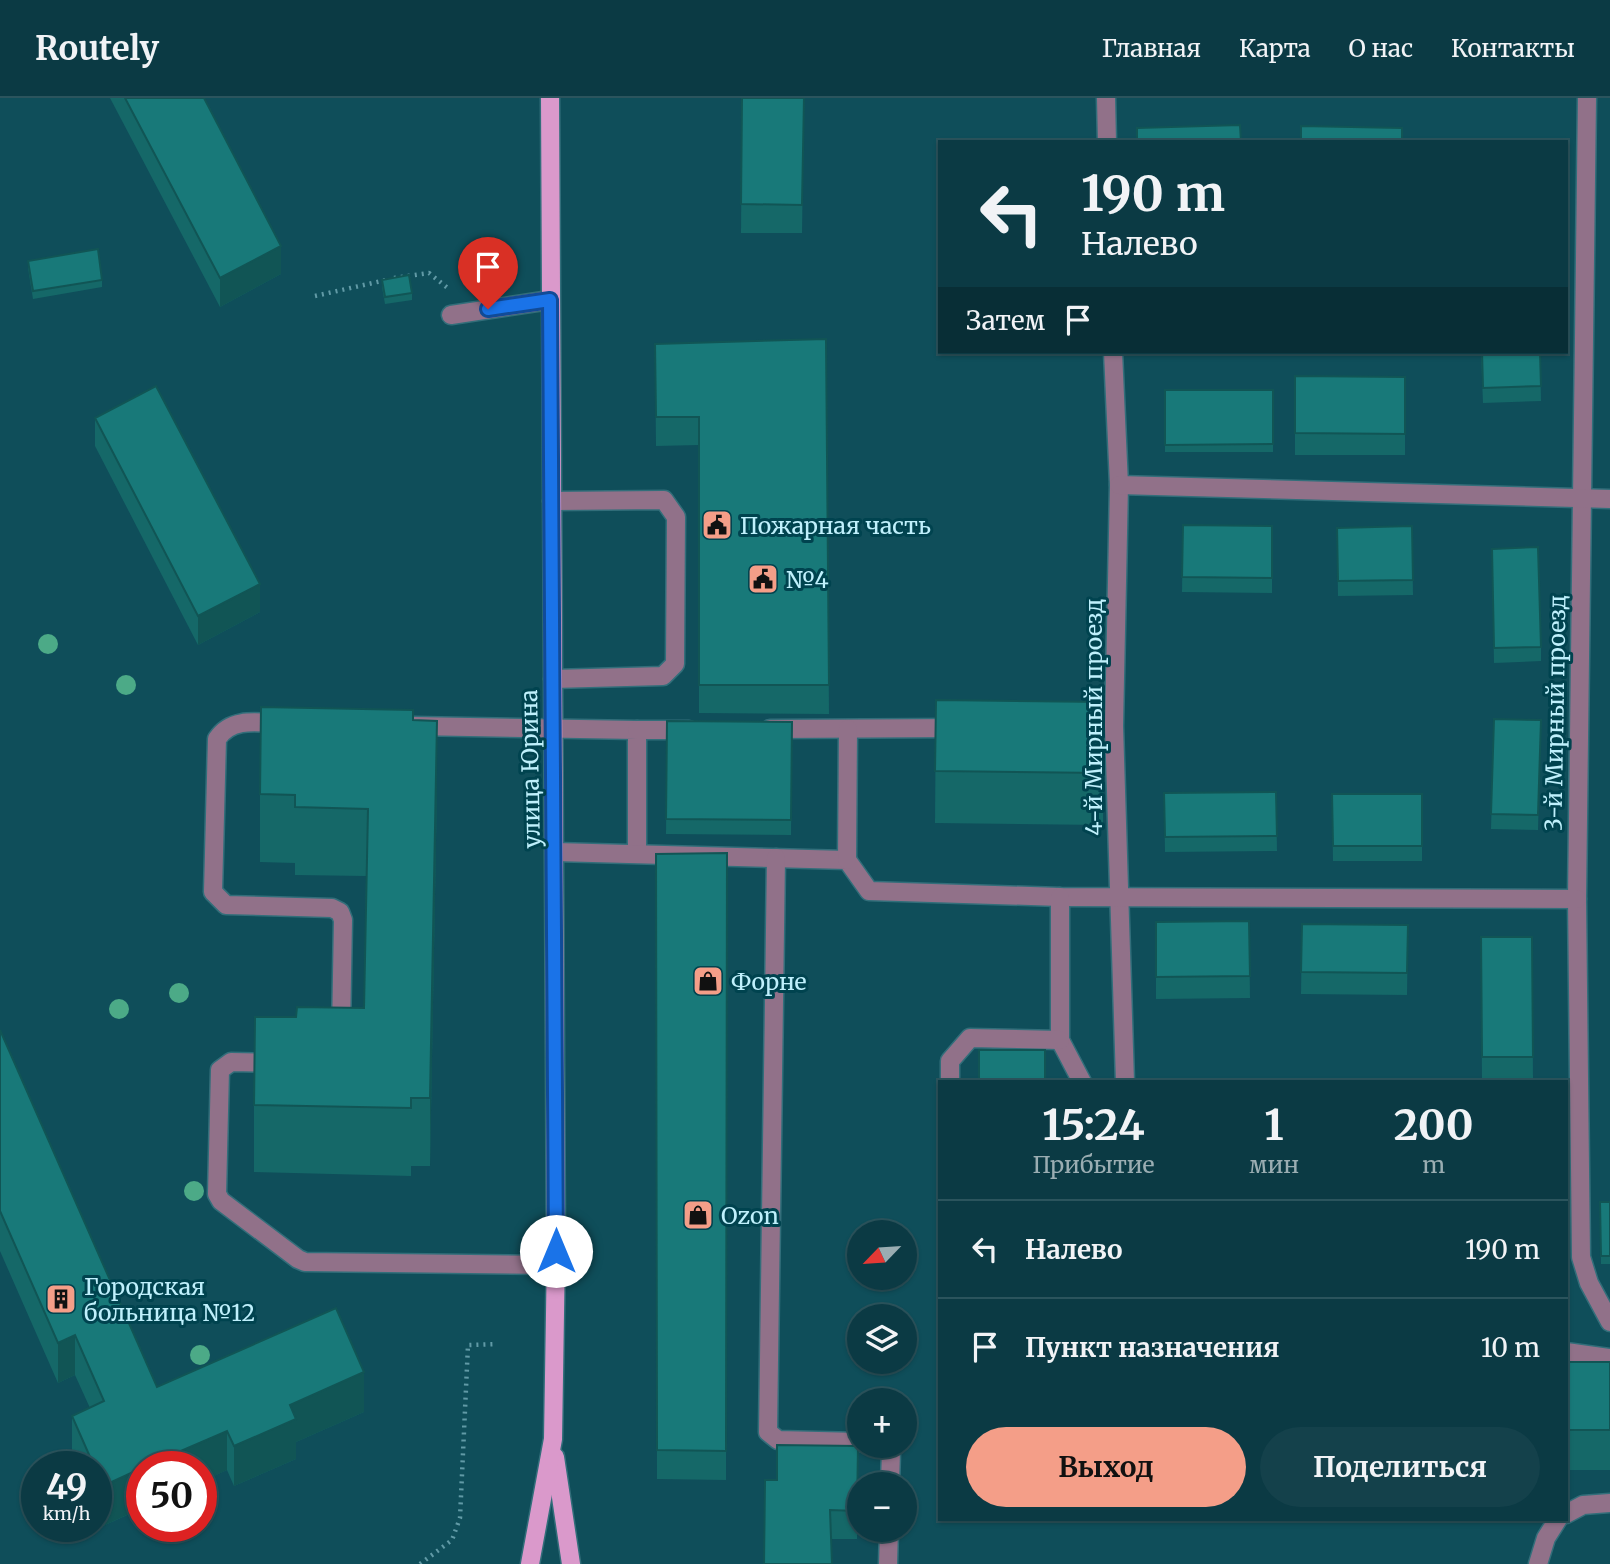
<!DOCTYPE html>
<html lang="ru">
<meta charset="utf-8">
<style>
body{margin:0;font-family:Merriweather,serif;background:#14414b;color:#f1f3f6;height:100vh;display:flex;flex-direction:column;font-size:26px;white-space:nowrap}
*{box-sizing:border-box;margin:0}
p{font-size:23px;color:#9aadb2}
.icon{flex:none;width:38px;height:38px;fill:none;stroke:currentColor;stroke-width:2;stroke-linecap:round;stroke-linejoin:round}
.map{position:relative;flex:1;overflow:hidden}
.details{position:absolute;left:938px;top:982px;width:630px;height:441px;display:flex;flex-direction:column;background:#0b3a44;border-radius:0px;box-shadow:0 2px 5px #0004,0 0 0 2px #2b545d}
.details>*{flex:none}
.top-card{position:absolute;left:938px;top:42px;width:630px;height:214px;border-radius:0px;box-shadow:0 2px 5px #0004,0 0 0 2px #2b545d;background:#0b3a44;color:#f1f3f6;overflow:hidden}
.needle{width:46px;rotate:245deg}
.controls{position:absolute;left:847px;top:1122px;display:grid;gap:14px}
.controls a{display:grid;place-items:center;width:70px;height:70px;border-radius:50%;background:#0b3a44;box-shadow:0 2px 5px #0004,0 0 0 2px #2b545d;font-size:35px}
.speed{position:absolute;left:21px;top:1353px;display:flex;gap:14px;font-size:35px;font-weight:700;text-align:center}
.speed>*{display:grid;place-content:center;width:91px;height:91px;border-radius:50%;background:#0b3a44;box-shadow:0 2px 5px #0004,0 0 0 2px #2b545d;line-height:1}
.speed small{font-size:18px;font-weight:400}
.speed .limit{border:10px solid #d22;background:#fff;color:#111}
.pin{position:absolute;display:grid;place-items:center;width:60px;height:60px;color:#fff;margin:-72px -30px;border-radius:50% 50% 50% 0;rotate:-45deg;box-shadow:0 0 7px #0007}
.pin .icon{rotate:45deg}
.me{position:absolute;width:77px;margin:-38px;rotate:0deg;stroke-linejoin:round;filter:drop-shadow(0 0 5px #0008)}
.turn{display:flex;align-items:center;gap:24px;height:147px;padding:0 28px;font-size:32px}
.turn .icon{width:91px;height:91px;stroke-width:2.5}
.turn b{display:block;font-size:49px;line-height:60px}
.then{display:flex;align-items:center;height:66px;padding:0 28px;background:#0003;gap:14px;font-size:26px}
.eta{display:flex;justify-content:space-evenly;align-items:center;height:119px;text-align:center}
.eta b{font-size:42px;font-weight:700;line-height:49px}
.primary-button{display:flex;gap:14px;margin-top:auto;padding:14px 28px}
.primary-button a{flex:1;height:80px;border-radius:42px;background:#f49e88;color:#111;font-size:28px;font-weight:700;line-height:80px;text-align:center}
.primary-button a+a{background:#14414b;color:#f1f3f6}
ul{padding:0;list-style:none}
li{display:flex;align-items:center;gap:21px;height:98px;padding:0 28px;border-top:2px solid #2b545d}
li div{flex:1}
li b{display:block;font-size:26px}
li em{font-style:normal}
header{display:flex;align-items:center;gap:42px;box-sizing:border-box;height:98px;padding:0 35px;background:#0b3a44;border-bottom:2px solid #2b545d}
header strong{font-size:33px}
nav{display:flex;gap:38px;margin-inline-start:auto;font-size:24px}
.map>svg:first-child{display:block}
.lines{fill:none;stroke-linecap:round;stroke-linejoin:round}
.minor-casing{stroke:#326e7a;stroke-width:21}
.major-casing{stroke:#326e7a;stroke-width:21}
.path{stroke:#619aa6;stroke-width:4.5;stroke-dasharray:2 5;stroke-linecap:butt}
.minor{stroke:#917189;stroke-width:18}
.major{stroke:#da99cb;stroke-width:18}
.tree{fill:#4caa87}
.wall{fill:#156868}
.shaded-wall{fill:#155}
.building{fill:#187979;stroke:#155;stroke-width:2}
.route-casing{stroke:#114b97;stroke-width:18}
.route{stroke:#1a73e8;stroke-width:12}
.labels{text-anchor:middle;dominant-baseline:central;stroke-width:6;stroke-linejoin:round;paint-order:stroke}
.poi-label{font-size:23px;fill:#bff0fc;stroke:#00434f;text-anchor:start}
.street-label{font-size:23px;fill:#bff0fc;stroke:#00434f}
</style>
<header>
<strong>Routely</strong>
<nav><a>Главная</a><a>Карта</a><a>О нас</a><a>Контакты</a></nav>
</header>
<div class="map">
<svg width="1610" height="1466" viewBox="0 0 1610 1466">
<rect width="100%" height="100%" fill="#0f4e5a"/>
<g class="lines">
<!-- minor casing -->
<g class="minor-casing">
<g id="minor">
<polyline points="1106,0 1107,44"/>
<polyline points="1587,0 1577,801 1581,1159 1589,1185 1610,1224"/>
<polyline points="451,217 550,202"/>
<polyline points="1113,254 1119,387 1114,628 1125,984"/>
<polyline points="1119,387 1610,401"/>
<polyline points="552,403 664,402 676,419 675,566 663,578 553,581"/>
<path d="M285,626c-25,-1 -53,-8 -68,15l-4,153 13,13 106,3 8,4 3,8 -2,112"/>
<polyline points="414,628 637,632 637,754"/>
<polyline points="770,631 959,630"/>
<polyline points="637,632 689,632"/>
<polyline points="556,754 847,762 869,793 1060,799 1577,801"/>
<polyline points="776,760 768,1334 778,1342 859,1344"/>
<polyline points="847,762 848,631"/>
<polyline points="1060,799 1060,942 1082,984"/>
<polyline points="276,965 231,964 220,972 217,1096 221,1103 298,1161 305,1164 556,1167"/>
<polyline points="950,984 950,963 970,940 1060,942"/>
<polyline points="1566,1254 1610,1260"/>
<polyline points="885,1348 891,1353 890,1386"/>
<polyline points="1566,1416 1583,1407 1610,1405"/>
<polyline points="888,1466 889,1432"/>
<polyline points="1538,1466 1546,1440 1558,1421"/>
</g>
</g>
<!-- major casing -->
<g class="major-casing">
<g id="major">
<polyline points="555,1359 571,1466"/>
<polyline points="530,1466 553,1341 556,1153 550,0"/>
</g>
</g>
<!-- path -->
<g class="path">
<polyline points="394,180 429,175 449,191"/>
<polyline points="315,198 386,182"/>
<polyline points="420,1466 452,1442 460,1420 468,1247 497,1246"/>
</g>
<!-- minor -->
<use href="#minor" class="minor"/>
<!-- major -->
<use href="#major" class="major"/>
</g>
<!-- trees -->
<g class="tree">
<circle cx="48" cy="546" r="10"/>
<circle cx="126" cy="587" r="10"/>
<circle cx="179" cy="895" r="10"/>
<circle cx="119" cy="911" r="10"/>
<circle cx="194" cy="1093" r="10"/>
<circle cx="200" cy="1257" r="10"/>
</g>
<!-- wall -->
<g class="wall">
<polygon points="110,0 204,0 281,176 220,209"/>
<polygon points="742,0 804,0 802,135 741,135"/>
<polygon points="28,163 102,182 102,189 33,201 28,170"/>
<polygon points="382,182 412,195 412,202 385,206 382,189"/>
<polygon points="826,241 829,616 699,615 699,347 656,348 655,246"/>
<polygon points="1481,254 1540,254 1541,303 1483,305"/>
<polygon points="1295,278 1405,279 1405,357 1295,357"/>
<rect x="1165" y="292" width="108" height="62"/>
<polygon points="95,320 260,514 198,547 95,348"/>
<polygon points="1183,427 1272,428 1272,495 1182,494"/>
<polygon points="1412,428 1413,497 1338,498 1337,430"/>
<polygon points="1492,451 1541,549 1541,563 1494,565"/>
<polygon points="936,602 1104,604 1103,727 935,725"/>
<polygon points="1494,621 1541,622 1538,732 1491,731"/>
<polygon points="413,622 437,690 430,1068 411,1068 411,1078 254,1074 254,1007 296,919 364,910 366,778 295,777 295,765 260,764 260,696"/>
<polygon points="667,623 792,624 791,737 666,736"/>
<polygon points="1276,694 1277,753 1165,754 1164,695"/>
<polygon points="1332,696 1422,696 1422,763 1333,763"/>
<polygon points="727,755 726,1382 657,1381 656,756"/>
<polygon points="1249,823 1250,900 1156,901 1156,824"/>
<polygon points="1302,826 1408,827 1407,897 1301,896"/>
<polygon points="1481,839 1532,839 1533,981 1482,981"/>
<polygon points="0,932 157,1289 364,1314 296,1344 296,1361 234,1388 227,1372 103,1428 96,1413 96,1368 77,1368 72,1358 72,1318 90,1310 75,1277 58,1285 0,1153"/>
<polygon points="1600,1104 1610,1104 1610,1166 1601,1166"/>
<rect x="1566" y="1264" width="44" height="108"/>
<polygon points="858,1348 857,1441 831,1441 777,1382"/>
</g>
<!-- shaded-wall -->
<g class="shaded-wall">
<polygon points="281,148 281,176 220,209 220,180"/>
<polygon points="260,486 260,514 198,547 198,518"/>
<polygon points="437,623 437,690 430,1068 430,1000"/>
<polygon points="75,1237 75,1277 58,1285 58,1245"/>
<polygon points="364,1274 364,1314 296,1344 296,1361 234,1388 234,1348 290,1307"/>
<polygon points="227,1333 227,1372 201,1384 201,1368 146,1368"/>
<polygon points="142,1370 142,1410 103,1428 103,1388"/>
</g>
<!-- building -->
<g class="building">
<polygon points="125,0 204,0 281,148 220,180"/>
<polygon points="742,0 804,0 802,107 741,106"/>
<polygon points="1240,27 1241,44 1137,44 1137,30"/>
<polygon points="1301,28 1402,30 1402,44 1301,44"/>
<polygon points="98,151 102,182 33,193 28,163"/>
<polygon points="409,177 412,195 385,199 382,182"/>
<polygon points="826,241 829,587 699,587 699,319 656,319 655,246"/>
<polygon points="1482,254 1540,254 1541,288 1483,290"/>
<polygon points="1295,278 1405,279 1405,336 1295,335"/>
<polygon points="156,288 260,486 198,518 95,320"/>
<polygon points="1165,292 1273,292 1273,346 1165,347"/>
<polygon points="1183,427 1272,428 1272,480 1182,479"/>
<polygon points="1412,428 1413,482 1338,483 1337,430"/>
<polygon points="1538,449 1541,549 1494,550 1492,451"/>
<polygon points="936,602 1104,604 1103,675 935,673"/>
<polygon points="261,609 413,612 413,622 437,623 430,1000 411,1000 411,1010 254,1007 255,919 296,919 297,909 364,910 368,711 295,709 295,697 260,696"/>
<polygon points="1494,621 1541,622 1538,717 1491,716"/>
<polygon points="667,623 792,624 791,722 666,721"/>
<polygon points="1276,694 1277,738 1165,739 1164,695"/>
<polygon points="1332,696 1422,696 1422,748 1333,748"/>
<polygon points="727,755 726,1353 657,1352 656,756"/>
<polygon points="1249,823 1250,878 1156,879 1156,824"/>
<polygon points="1302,826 1408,827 1407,875 1301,874"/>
<polygon points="1481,839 1532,839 1533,959 1482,959"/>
<polygon points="0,932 157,1289 336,1210 364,1274 290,1307 296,1321 234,1348 227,1333 146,1368 142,1368 142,1370 103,1388 96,1373 96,1368 94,1368 72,1318 104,1303 75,1237 58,1245 0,1113"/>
<rect x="979" y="952" width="66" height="32"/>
<polygon points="1600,1104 1610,1104 1610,1158 1601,1158"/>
<rect x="1566" y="1264" width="44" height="68"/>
<polygon points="777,1347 858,1348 857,1413 830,1412 832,1466 764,1466 765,1382 777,1382"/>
</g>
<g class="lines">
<!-- route casing -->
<g class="route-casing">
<polyline id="route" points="488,211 550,202 556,1153"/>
</g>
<!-- route -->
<use href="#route" class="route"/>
</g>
<!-- icons -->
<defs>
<g id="civic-square" transform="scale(1.575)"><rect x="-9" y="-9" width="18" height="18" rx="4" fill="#f49e88" stroke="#00434f"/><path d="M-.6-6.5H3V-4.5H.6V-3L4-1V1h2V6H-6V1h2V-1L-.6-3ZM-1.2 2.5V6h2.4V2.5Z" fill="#111"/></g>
<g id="shop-square" transform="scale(1.575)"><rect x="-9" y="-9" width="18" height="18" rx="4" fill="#f49e88" stroke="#00434f"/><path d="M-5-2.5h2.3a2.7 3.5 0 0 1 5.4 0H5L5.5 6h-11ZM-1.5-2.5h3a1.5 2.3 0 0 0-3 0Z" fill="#111"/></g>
<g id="building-square" transform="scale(1.575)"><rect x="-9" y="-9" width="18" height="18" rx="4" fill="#f49e88" stroke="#00434f"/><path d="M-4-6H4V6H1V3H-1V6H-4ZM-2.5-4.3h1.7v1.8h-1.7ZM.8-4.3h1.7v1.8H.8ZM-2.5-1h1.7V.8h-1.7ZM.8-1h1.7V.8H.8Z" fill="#111"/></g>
</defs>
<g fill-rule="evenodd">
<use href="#civic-square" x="717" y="427"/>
<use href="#civic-square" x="763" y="481"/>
<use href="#shop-square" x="708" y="883"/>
<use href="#shop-square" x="698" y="1117"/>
<use href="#building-square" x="61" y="1201"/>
</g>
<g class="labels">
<!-- poi labels -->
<g class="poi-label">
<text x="740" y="427">Пожарная часть</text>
<text x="786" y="481">№4</text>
<text x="731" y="883">Форне</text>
<text x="721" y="1117">Ozon</text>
<text x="84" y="1188">Городская<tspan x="84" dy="26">больница №12</tspan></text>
</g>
<!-- street labels -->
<g class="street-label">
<text transform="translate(1555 615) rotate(-89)">3-й Мирный проезд</text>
<text transform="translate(1093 619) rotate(-90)">4-й Мирный проезд</text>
<text transform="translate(530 671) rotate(-91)">улица Юрина</text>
</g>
</g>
</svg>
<div class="controls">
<a><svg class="needle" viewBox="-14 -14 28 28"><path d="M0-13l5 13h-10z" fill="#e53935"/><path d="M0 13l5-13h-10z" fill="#9aadb2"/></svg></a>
<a><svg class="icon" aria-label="layers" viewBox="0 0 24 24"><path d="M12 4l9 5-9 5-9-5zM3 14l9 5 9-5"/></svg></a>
<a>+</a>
<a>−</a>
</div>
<div class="speed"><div>49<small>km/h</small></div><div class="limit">50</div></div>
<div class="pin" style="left:488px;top:211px;background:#d93025"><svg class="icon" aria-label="arrive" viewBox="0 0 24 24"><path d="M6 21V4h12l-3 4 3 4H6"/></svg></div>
<svg class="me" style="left:556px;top:1153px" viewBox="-20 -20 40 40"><circle r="19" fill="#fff"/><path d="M0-13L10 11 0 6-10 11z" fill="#1a73e8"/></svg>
<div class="top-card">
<div class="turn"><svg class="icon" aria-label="left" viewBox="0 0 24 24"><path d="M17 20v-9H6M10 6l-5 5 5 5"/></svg><div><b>190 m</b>Налево</div></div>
<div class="then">Затем<svg class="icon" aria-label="arrive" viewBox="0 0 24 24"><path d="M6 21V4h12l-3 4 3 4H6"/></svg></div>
</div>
<section class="details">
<div class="eta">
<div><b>15:24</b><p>Прибытие</p></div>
<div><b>1</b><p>мин</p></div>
<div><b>200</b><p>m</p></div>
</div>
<ul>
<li><svg class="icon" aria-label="left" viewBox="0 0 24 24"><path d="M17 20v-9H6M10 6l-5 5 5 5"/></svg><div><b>Налево</b></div><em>190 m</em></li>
<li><svg class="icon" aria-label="arrive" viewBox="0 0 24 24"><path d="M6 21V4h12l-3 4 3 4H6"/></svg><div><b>Пункт назначения</b></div><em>10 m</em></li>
</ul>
<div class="primary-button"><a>Выход</a><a>Поделиться</a></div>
</section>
</div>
